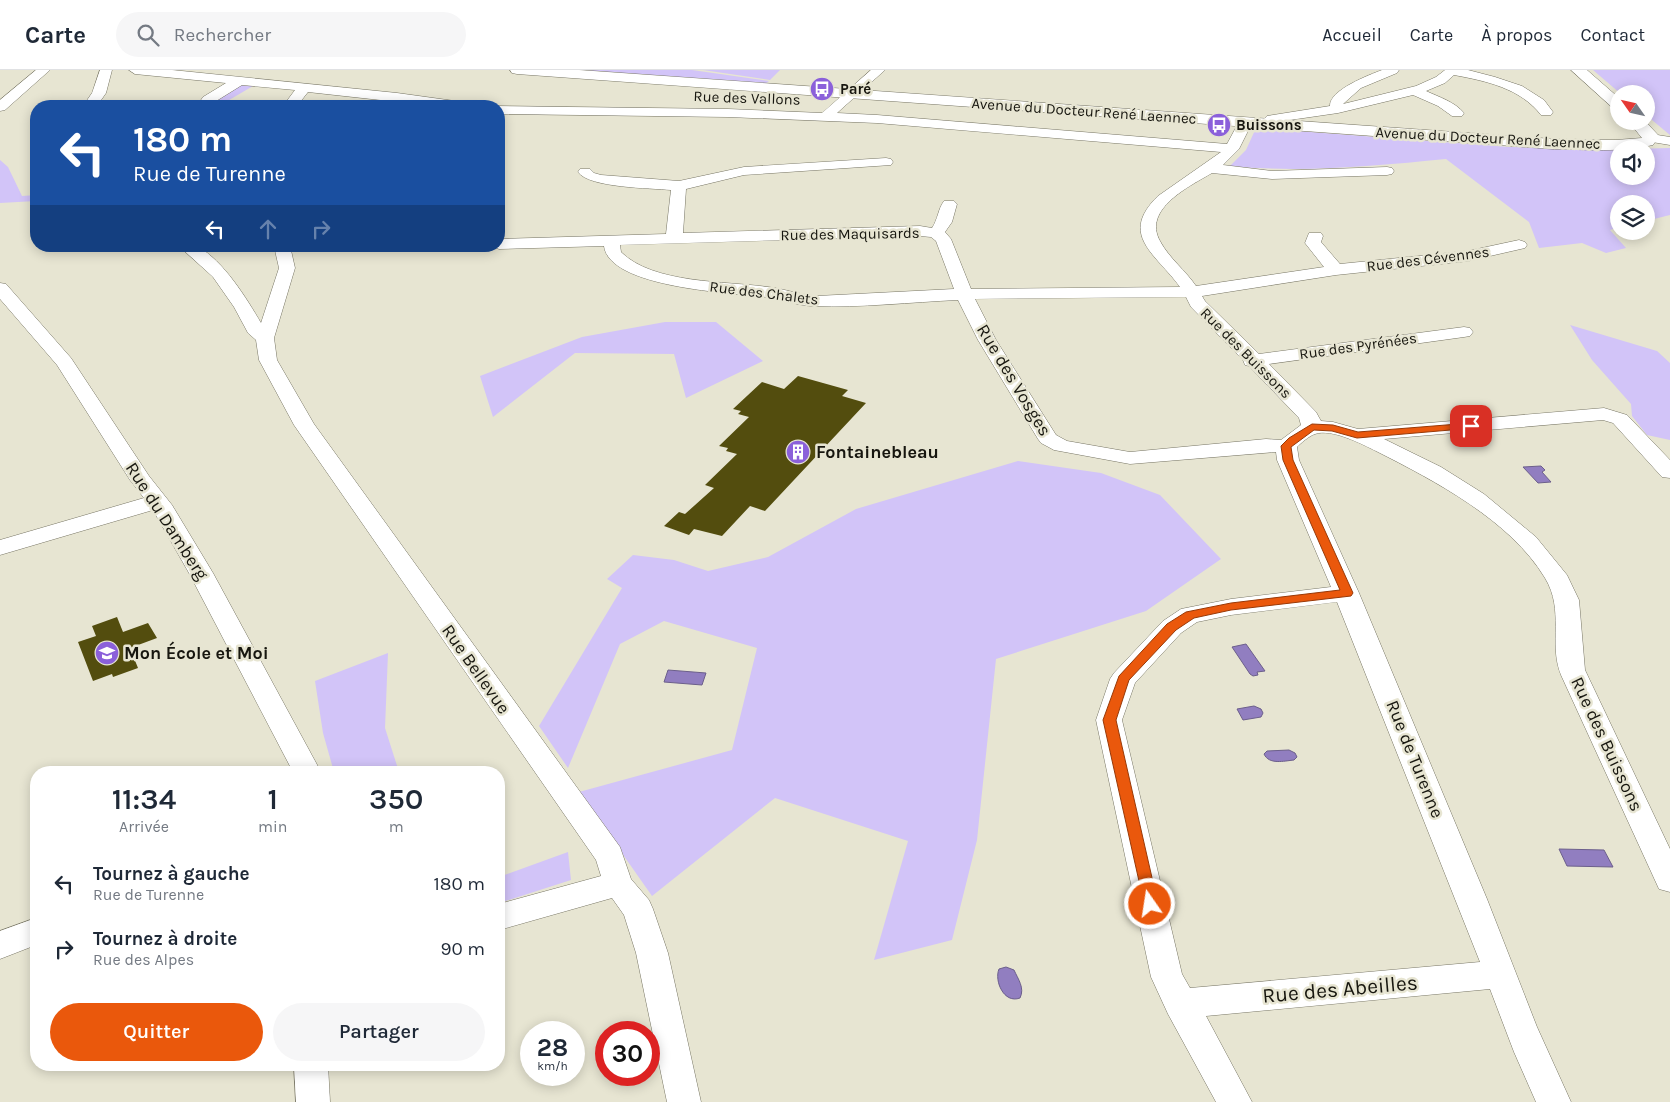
<!DOCTYPE html>
<html lang="fr">
<meta charset="utf-8">
<style>
body{margin:0;font-family:Karla,sans-serif;background:#f6f6f7;color:#1f2937;height:100vh;display:flex;flex-direction:column;font-size:19px;white-space:nowrap}
*{box-sizing:border-box;margin:0}
p{font-size:16px;color:#747a83}
.icon{flex:none;width:28px;height:28px;fill:none;stroke:currentColor;stroke-width:2;stroke-linecap:round;stroke-linejoin:round}
.map{position:relative;flex:1;overflow:hidden}
.sheet{position:absolute;left:30px;top:696px;width:475px;height:305px;display:flex;flex-direction:column;background:#fff;border-radius:20px;box-shadow:0 2px 12px #0003}
.sheet>*{flex:none}
.banner{position:absolute;left:30px;top:30px;width:475px;height:152px;border-radius:20px;box-shadow:0 2px 12px #0003;background:#1a4fa0;color:#fff;overflow:hidden}
.needle{width:32px;rotate:304deg}
.controls{position:absolute;left:1610px;top:15px;display:grid;gap:10px}
.controls a{display:grid;place-items:center;width:45px;height:45px;border-radius:50%;background:#fff;box-shadow:0 2px 12px #0003;font-size:25px}
.speed{position:absolute;left:520px;top:951px;display:flex;gap:10px;font-size:25px;font-weight:700;text-align:center}
.speed>*{display:grid;place-content:center;width:65px;height:65px;border-radius:50%;background:#fff;box-shadow:0 2px 12px #0003;line-height:1}
.speed small{font-size:12px;font-weight:400}
.speed .limit{border:8px solid #d22;background:#fff;color:#111}
.pin{position:absolute;display:grid;place-items:center;width:42px;height:42px;color:#fff;margin:-21px;border-radius:10px;box-shadow:0 2px 8px #0006}
.me{position:absolute;width:55px;margin:-28px;rotate:347deg;stroke-linejoin:round;filter:drop-shadow(0 0 4px #0008)}
.turn{display:flex;align-items:center;gap:18px;height:105px;padding:0 20px;font-size:22px}
.turn .icon{width:65px;height:65px;stroke-width:2.5}
.turn b{display:block;font-size:35px;line-height:42px}
.lanes{display:flex;align-items:center;height:48px;padding:0 20px;background:#0003;justify-content:center;gap:25px;direction:ltr}
.lanes .off{opacity:.35}
.eta{display:flex;justify-content:space-evenly;align-items:center;height:85px;text-align:center}
.eta b{font-size:30px;font-weight:600;line-height:35px}
.button{display:flex;gap:10px;margin-top:auto;padding:10px 20px}
.button a{flex:1;height:58px;border-radius:30px;background:#ea580c;color:#fff;font-size:20px;font-weight:600;line-height:58px;text-align:center}
.button a+a{background:#f6f6f7;color:#1f2937}
ul{padding:0;list-style:none}
li{display:flex;align-items:center;gap:15px;height:65px;padding:0 20px}
li div{flex:1}
li b{display:block;font-size:19px}
li em{font-style:normal}
header{display:flex;align-items:center;gap:30px;box-sizing:border-box;height:70px;padding:0 25px;background:#fff;border-bottom:1px solid #e0e1e3}
header strong{font-size:24px}
nav{display:flex;gap:28px;margin-inline-start:auto;font-size:18px}
.search{width:350px;height:45px;background:#f6f6f7;display:flex;align-items:center;gap:12px;box-sizing:border-box;padding:0 18px;border-radius:28px;color:#747a83;font-size:19px}
.map>svg:first-child{display:block}
.green{fill:#d2c4f8}
.water{fill:#917ec0;stroke:#6c5f8b}
.building{fill:#534d0e}
.lines{fill:none;stroke-linecap:round;stroke-linejoin:round}
.street-casing{stroke:#777564;stroke-width:1}
.secondary-casing{stroke:#777564;stroke-width:1}
.street{fill:#fff;fill-rule:evenodd}
.secondary{fill:#fff;fill-rule:evenodd}
.route{fill:#ea580c;stroke:#983908}
.labels{text-anchor:middle;dominant-baseline:central;stroke-width:5;stroke-linejoin:round;paint-order:stroke}
.far-poi-label{font-size:15px;font-weight:bold;fill:#17160f;stroke:#e7e5d2;text-anchor:start}
.far-street-label{font-size:15px;fill:#17160f;stroke:#e7e5d2}
.street-label{font-size:18px;fill:#17160f;stroke:#e7e5d2}
.poi-label{font-size:18px;font-weight:bold;fill:#17160f;stroke:#e7e5d2;text-anchor:start}
.near-street-label{font-size:21px;fill:#17160f;stroke:#e7e5d2}
</style>
<header>
<strong>Carte</strong>
<div class="search"><svg class="icon" aria-label="search" viewBox="0 0 24 24"><circle cx="10" cy="10" r="6"/><path d="M15 15l6 6"/></svg>Rechercher</div>
<nav><a>Accueil</a><a>Carte</a><a>À propos</a><a>Contact</a></nav>
</header>
<div class="map">
<svg width="1670" height="1032" viewBox="0 0 1670 1032">
<rect width="100%" height="100%" fill="#e7e5d2"/>
<!-- green -->
<g class="green">
<polygon points="581,0 692,0 769,11 765,14"/>
<polygon points="703,0 780,0 770,10"/>
<polygon points="1593,0 1670,0 1670,65 1646,45 1646,24 1621,24"/>
<polygon points="241,15 253,16 224,33 224,36 210,36 215,28"/>
<path d="M1256,58l253,19 110,2v27h27v-27h-15l39,-1v67l-24,6v-17h-27v23l-9,3 16,18 -20,5 -24,-10 -43,5 -10,-26 -83,-63c-72,7 -144,14 -216,7l16,-16z"/>
<polygon points="0,90 8,97 22,126 36,125 36,131 0,133"/>
<polygon points="665,252 716,252 763,291 686,328 674,284 575,283 493,347 480,306 582,267"/>
<polygon points="1570,255 1657,281 1670,293 1670,370 1647,365 1632,346 1631,334 1592,290"/>
<polygon points="1018,391 1101,403 1160,425 1221,489 1146,541 996,589 977,770 952,870 874,890 908,771 775,728 652,826 579,722 732,680 757,578 664,551 620,574 568,698 539,656 622,518 607,509 633,485 674,490 708,501 768,487 856,439"/>
<polygon points="388,583 385,658 399,702 334,702 323,663 315,611"/>
<polygon points="568,782 571,810 499,833 499,807"/>
</g>
<!-- water -->
<g class="water">
<polygon points="1541,396 1545,400 1542,402 1551,412 1538,413 1523,397"/>
<polygon points="1246,574 1265,601 1257,602 1258,605 1253,606 1250,604 1232,577"/>
<polygon points="668,600 706,603 702,615 664,612"/>
<polygon points="1254,636 1261,639 1263,643 1261,647 1243,650 1237,639"/>
<path d="M1289,680l6,3 2,4 -3,3c-10,1 -25,5 -30,-6l3,-3z"/>
<polygon points="1559,779 1604,780 1613,797 1567,796"/>
<path d="M1006,897l8,3c4,9 11,18 6,28 -16,6 -26,-17 -21,-29z"/>
</g>
<!-- building -->
<g class="building">
<polygon points="798,306 848,320 842,326 866,333 765,441 750,436 722,466 694,459 689,465 664,456 679,442 685,444 714,418 705,415 737,384 726,381 728,378 719,376 749,347 738,344 741,341 733,339 762,312 784,319"/>
<polygon points="117,547 123,562 148,553 157,568 130,578 138,598 113,607 112,604 93,611 78,572 96,566 92,556"/>
</g>
<g class="lines">
<!-- street casing -->
<g class="street-casing">
<g id="street">
<polygon points="36,0 50,0 5,40 0,41 0,30"/>
<polygon points="100,0 112,0 106,23 97,36 83,36 92,23"/>
<polygon points="129,0 172,0 397,23 462,32 469,36 435,36 308,22 297,36 283,36 295,20 242,15 213,33 211,36 197,36 203,27 226,13 135,4"/>
<path d="M871,0h14l-48,43 40,2 350,29 13,-24 5,-1 7,4 -13,26 -16,16 49,6 115,-4 5,1 2,3 -2,3 -5,1 -115,4 -60,-6c-22,13 -70,36 -52,68 9,17 26,30 36,45l128,-19 -19,-24 4,-10h12l2,3 -2,6 19,22 128,-13 51,-11 6,2 2,3 -2,3 -57,13 -132,14 -134,21 3,5 54,53 205,-27 6,1 3,4 -3,4 -6,1 -195,27 47,48 5,9 12,1 25,7 246,-21 23,7 43,45v18l-8,-1 -49,-54 -10,-3 -219,19 57,28 43,27 52,43 31,38 12,25 6,70 85,179v43l-11,-3 -98,-214c-13,-32 4,-64 -16,-97 -35,-58 -110,-97 -169,-127 -14,-7 -45,-23 -61,-17 -6,2 -14,9 -18,13l2,13 60,133 128,306 50,128 34,75h-35l-22,-50 -24,-63 -284,27 46,86h-36l-48,-88 -17,-37 -55,-257 14,-41 4,-6 49,-52 18,-12 50,-10 100,-12 -54,-127 -1,-8 -146,12 -76,-14 -13,-7 -3,-4 -60,-99 -20,-40c-46,2 -98,8 -144,6 -16,0 -32,-7 -48,-9 -33,-4 -157,-9 -162,-51l-105,3 -7,-3h7v-7l167,-5 5,-44c-20,-2 -82,-2 -93,-18l2,-3h10l4,4 7,2 78,6 65,-14 142,-9 5,1 2,3 -2,3 -147,10 -58,14 -3,44 237,-7 12,2c6,-9 6,-19 12,-27h10l3,3 -5,18 -7,10 6,7 20,50 209,-2c-24,-33 -62,-52 -22,-91l63,-44 -344,-29 -149,-6 -229,-3 -1,-8 230,3 94,4zM920,166l11,1 5,4 18,48 -137,7c-17,-1 -32,-7 -49,-9 -42,-6 -115,-3 -147,-35l-1,-7zM1186,227l5,10 52,53 2,5 4,1 50,52 2,7 -20,15 -15,-1 -136,13 -63,-11 -11,-6 -60,-95 -21,-41zM1337,532l143,360 -290,26 -8,-14 -60,-254 13,-37 46,-50 16,-11 34,-7z"/>
<path d="M1382,0h17l-2,3 -36,15 -18,16 73,-18 20,-9 9,-7h23l27,7 27,9 22,14 9,12 -2,3h-10c-21,-27 -55,-34 -87,-40l-9,8 -19,8c13,6 29,11 38,22l-2,3h-10l-14,-10 -25,-11 -75,18 -62,9 -11,7 -7,-4 9,-9 63,-10c-1,-16 39,-31 52,-36z"/>
<polygon points="1651,64 1670,67 1670,75 1646,71 1644,68 1646,65"/>
<path d="M179,176c6,0 15,-1 19,1 25,13 49,52 63,76l18,-55 -5,-22h16l5,22 -21,70 3,22 37,64 306,423 11,32 18,21 4,9 15,44 33,149h-34l-31,-149 -12,-38 -12,-17 -113,32v-26l102,-28 -5,-16 -302,-435 -35,-65 -3,-20 -8,-7 -14,-26 -21,-30z"/>
<polygon points="0,213 6,214 71,288 149,406 172,435 213,503 321,702 293,702 189,503 153,440 0,485 0,470 144,428 130,410 57,295 0,229"/>
<polygon points="36,848 36,875 0,889 0,861"/>
<polygon points="294,995 328,995 330,1032 296,1032"/>
</g>
</g>
<!-- secondary casing -->
<g class="secondary-casing">
<g id="secondary">
<path d="M510,0h69l974,69 63,1 26,-2 -14,-17h17l14,15 -6,9c-32,8 -67,4 -100,4l-1036,-75 -5,-1z"/>
<polygon points="1571,0 1587,0 1619,28 1619,41 1614,39"/>
</g>
</g>
<!-- street -->
<use href="#street" class="street"/>
<!-- secondary -->
<use href="#secondary" class="secondary"/>
</g>
<!-- route -->
<polygon class="route" points="1471,353 1476,356 1474,358 1357,368 1332,361 1314,360 1291,377 1293,390 1353,523 1351,526 1231,540 1194,548 1176,560 1129,610 1116,650 1158,834 1156,838 1150,840 1145,838 1103,650 1119,606 1167,554 1186,542 1231,533 1340,520 1283,390 1281,376 1289,368 1312,354 1333,355 1358,362"/>
<!-- icons -->
<defs>
<g id="bus-disc" transform="scale(1.25)"><circle r="9.5" fill="#8b60da" stroke="#e7e5d2"/><path d="M-5-6H5V4H4V6H2V4H-2V6H-4V4H-5ZM-3.5-4V0h7V-4ZM-3.5 1.2v1.5H-2V1.2ZM2 1.2v1.5H3.5V1.2Z" fill="#fff"/></g>
<g id="building-disc" transform="scale(1.25)"><circle r="9.5" fill="#8b60da" stroke="#e7e5d2"/><path d="M-4-6H4V6H1V3H-1V6H-4ZM-2.5-4.3h1.7v1.8h-1.7ZM.8-4.3h1.7v1.8H.8ZM-2.5-1h1.7V.8h-1.7ZM.8-1h1.7V.8H.8Z" fill="#fff"/></g>
<g id="school-disc" transform="scale(1.25)"><circle r="9.5" fill="#8b60da" stroke="#e7e5d2"/><path d="M0-5L7-2L0 1L-7-2ZM-4 1L0 2.5L4 1V4Q0 6-4 4Z" fill="#fff"/></g>
</defs>
<g fill-rule="evenodd">
<use href="#bus-disc" x="822" y="19"/>
<use href="#bus-disc" x="1219" y="55"/>
<use href="#building-disc" x="798" y="382"/>
<use href="#school-disc" x="107" y="583"/>
</g>
<g class="labels">
<!-- far-poi labels -->
<g class="far-poi-label">
<text x="840" y="19">Paré</text>
<text x="1236" y="55">Buissons</text>
</g>
<!-- far-street labels -->
<g class="far-street-label">
<text transform="translate(747 28) rotate(2)">Rue des Vallons</text>
<text transform="translate(1084 41) rotate(4)">Avenue du Docteur René Laennec</text>
<text transform="translate(1488 68) rotate(3)">Avenue du Docteur René Laennec</text>
<text transform="translate(850 164) rotate(-1)">Rue des Maquisards</text>
<text transform="translate(1428 189) rotate(-7)">Rue des Cévennes</text>
<text transform="translate(764 223) rotate(7)">Rue des Chalets</text>
<text transform="translate(1358 276) rotate(-8)">Rue des Pyrénées</text>
<text transform="translate(1246 283) rotate(45)">Rue des Buissons</text>
</g>
<!-- street labels -->
<g class="street-label">
<text transform="translate(1014 310) rotate(59)">Rue des Vosges</text>
<text transform="translate(167 451) rotate(57)">Rue du Damberg</text>
<text transform="translate(476 599) rotate(55)">Rue Bellevue</text>
<text transform="translate(1607 674) rotate(65)">Rue des Buissons</text>
<text transform="translate(1415 689) rotate(68)">Rue de Turenne</text>
</g>
<!-- poi labels -->
<g class="poi-label">
<text x="816" y="382">Fontainebleau</text>
<text x="124" y="583">Mon École et Moi</text>
</g>
<!-- near-street labels -->
<g class="near-street-label">
<text transform="translate(1340 919) rotate(-5)">Rue des Abeilles</text>
</g>
</g>
</svg>
<div class="controls">
<a><svg class="needle" viewBox="-14 -14 28 28"><path d="M0-13l5 13h-10z" fill="#e53935"/><path d="M0 13l5-13h-10z" fill="#747a83"/></svg></a>
<a><svg class="icon" aria-label="sound" viewBox="0 0 24 24"><path d="M4 9h4l5-4v14l-5-4H4zM17 9q2 3 0 6"/></svg></a>
<a><svg class="icon" aria-label="layers" viewBox="0 0 24 24"><path d="M12 4l9 5-9 5-9-5zM3 14l9 5 9-5"/></svg></a>
</div>
<div class="speed"><div>28<small>km/h</small></div><div class="limit">30</div></div>
<div class="pin" style="left:1471px;top:356px;background:#d93025"><svg class="icon" aria-label="arrive" viewBox="0 0 24 24"><path d="M6 21V4h12l-3 4 3 4H6"/></svg></div>
<svg class="me" style="left:1150px;top:834px" viewBox="-20 -20 40 40"><circle r="17" fill="#ea580c" stroke="#fff" stroke-width="3"/><path d="M0-11L8 9 0 5-8 9z" fill="#fff"/></svg>
<div class="banner">
<div class="turn"><svg class="icon" aria-label="left" viewBox="0 0 24 24"><path d="M17 20v-9H6M10 6l-5 5 5 5"/></svg><div><b>180 m</b>Rue de Turenne</div></div>
<div class="lanes"><svg class="icon" aria-label="left" viewBox="0 0 24 24"><path d="M17 20v-9H6M10 6l-5 5 5 5"/></svg><svg class="icon off" aria-label="ahead" viewBox="0 0 24 24"><path d="M12 20V5M6 11l6-6 6 6"/></svg><svg class="icon off" aria-label="right" viewBox="0 0 24 24"><path d="M7 20v-9h11M14 6l5 5-5 5"/></svg></div>
</div>
<section class="sheet">
<div class="eta">
<div><b>11:34</b><p>Arrivée</p></div>
<div><b>1</b><p>min</p></div>
<div><b>350</b><p>m</p></div>
</div>
<ul>
<li><svg class="icon" aria-label="left" viewBox="0 0 24 24"><path d="M17 20v-9H6M10 6l-5 5 5 5"/></svg><div><b>Tournez à gauche</b><p>Rue de Turenne</p></div><em>180 m</em></li>
<li><svg class="icon" aria-label="right" viewBox="0 0 24 24"><path d="M7 20v-9h11M14 6l5 5-5 5"/></svg><div><b>Tournez à droite</b><p>Rue des Alpes</p></div><em>90 m</em></li>
</ul>
<div class="button"><a>Quitter</a><a>Partager</a></div>
</section>
</div>
